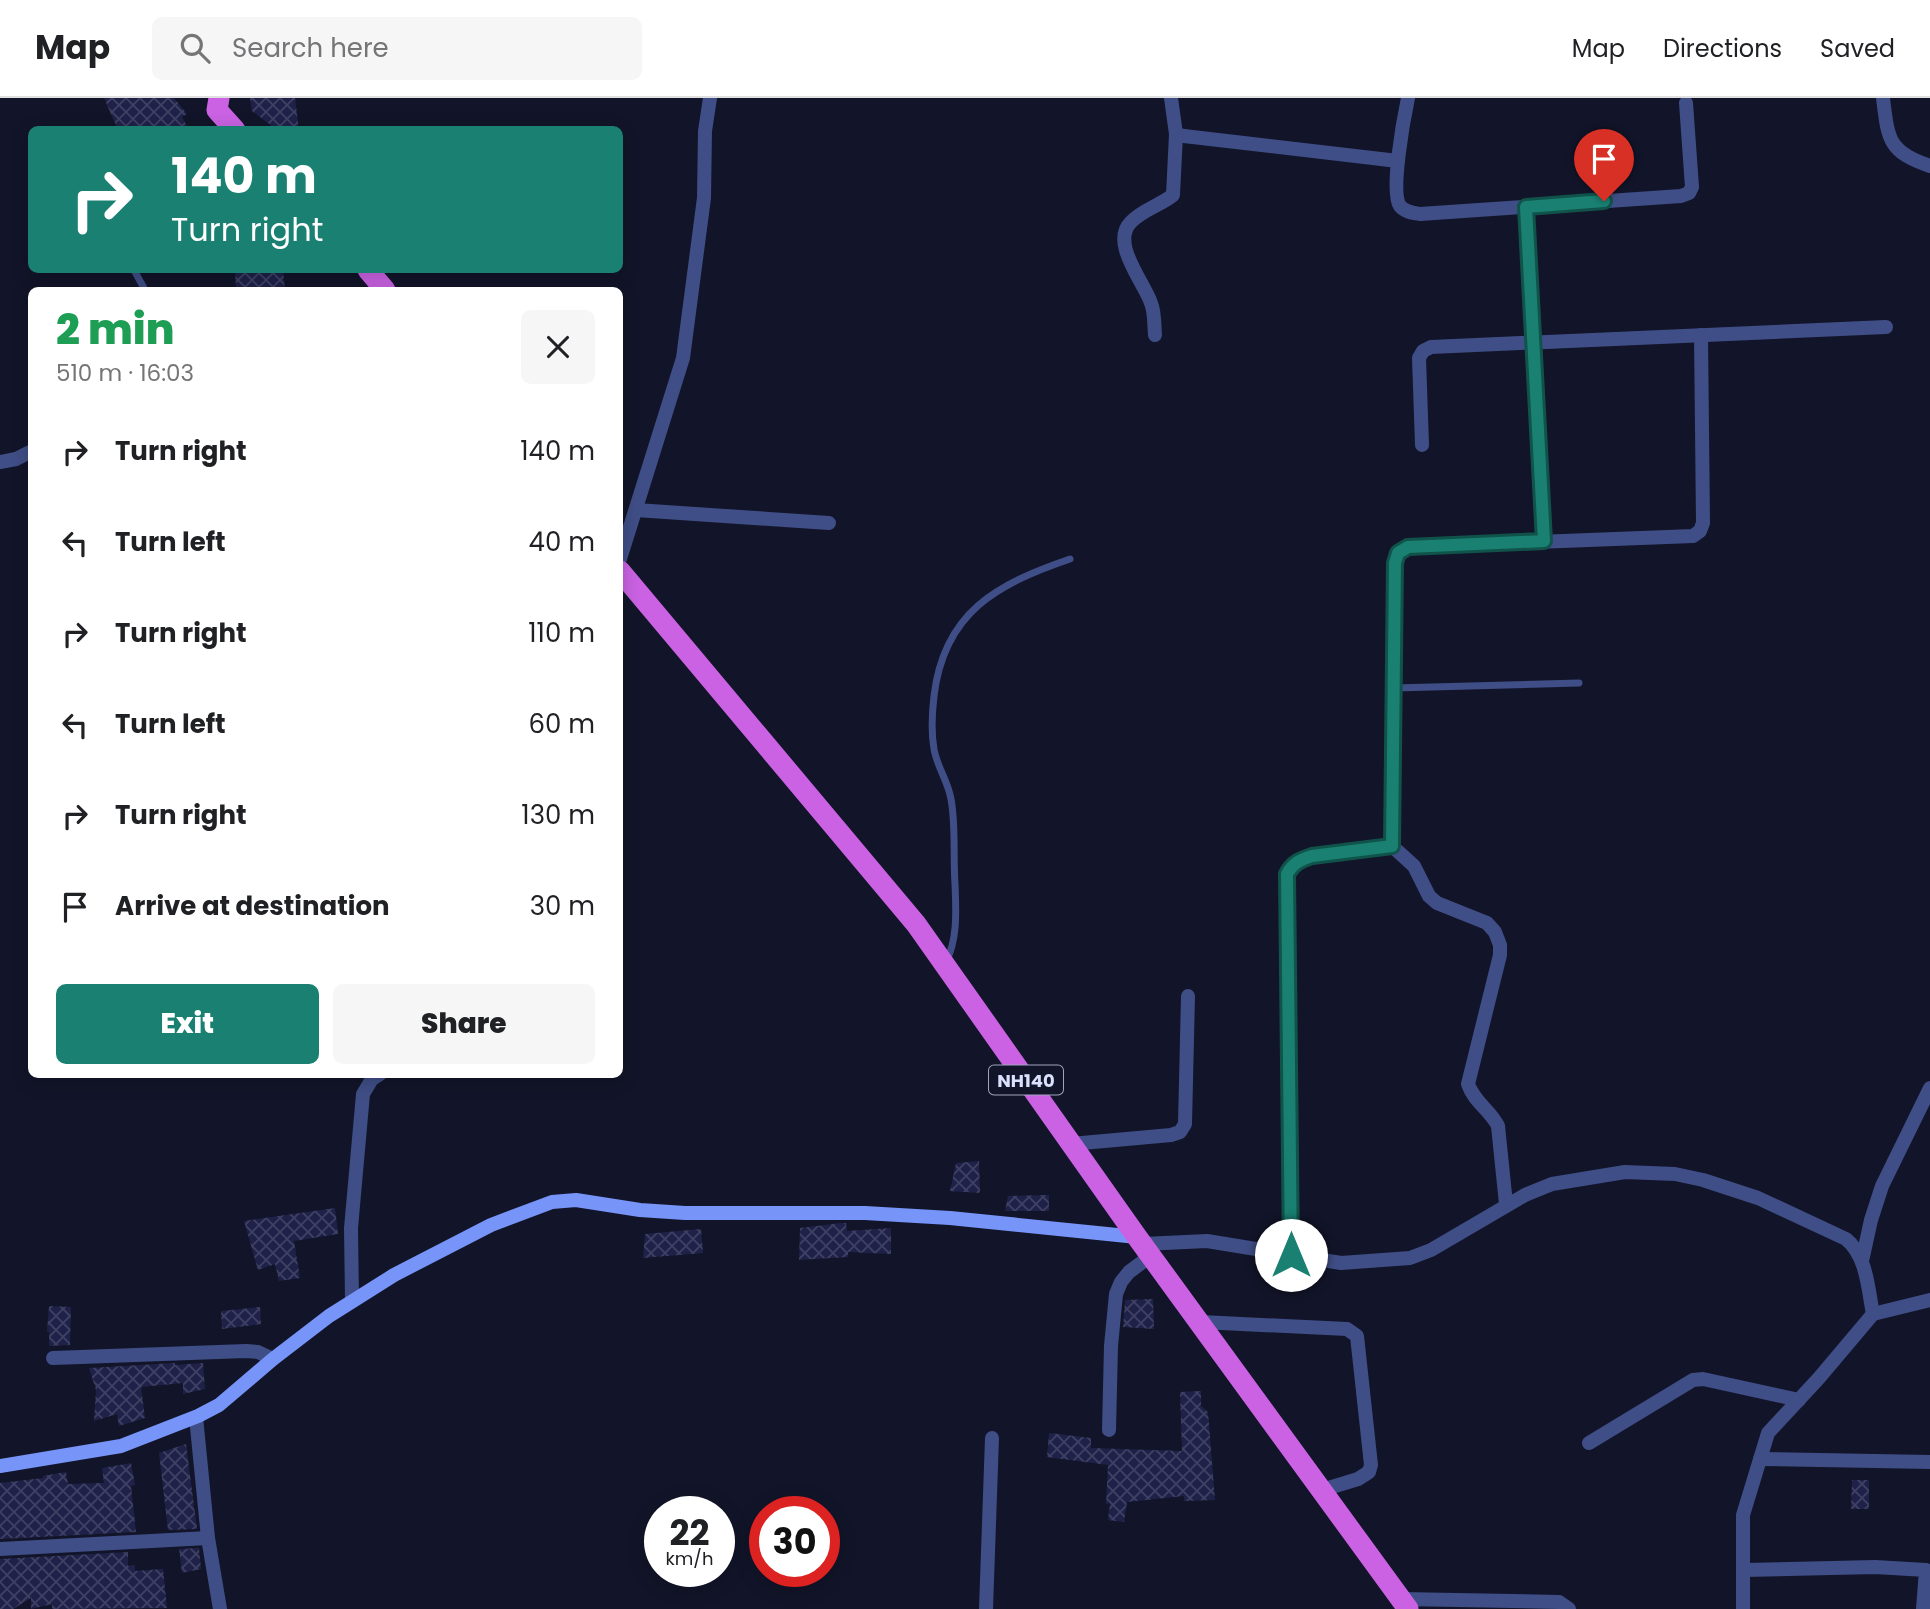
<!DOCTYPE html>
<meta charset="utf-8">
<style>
body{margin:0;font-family:Poppins,sans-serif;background:#f6f6f6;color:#202124;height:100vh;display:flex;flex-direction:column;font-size:26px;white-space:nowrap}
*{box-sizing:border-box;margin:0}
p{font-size:23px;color:#757577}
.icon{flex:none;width:38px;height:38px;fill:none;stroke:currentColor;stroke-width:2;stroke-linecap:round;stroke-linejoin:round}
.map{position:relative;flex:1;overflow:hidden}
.sheet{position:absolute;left:28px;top:189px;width:595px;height:791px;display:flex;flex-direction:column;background:#fff;border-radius:10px;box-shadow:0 4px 18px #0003}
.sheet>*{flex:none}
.hud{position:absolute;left:28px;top:28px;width:595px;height:147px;border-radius:10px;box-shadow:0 4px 18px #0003;background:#198072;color:#fff;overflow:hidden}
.speed{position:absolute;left:644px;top:1398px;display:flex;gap:14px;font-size:35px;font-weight:700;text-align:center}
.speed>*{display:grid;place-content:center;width:91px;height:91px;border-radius:50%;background:#fff;box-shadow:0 4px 18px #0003;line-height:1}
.speed small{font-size:18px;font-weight:400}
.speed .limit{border:10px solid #d22;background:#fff;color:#111}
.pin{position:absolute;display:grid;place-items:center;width:60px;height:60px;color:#fff;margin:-72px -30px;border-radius:50% 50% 50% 0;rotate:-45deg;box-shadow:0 0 7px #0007}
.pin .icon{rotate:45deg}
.me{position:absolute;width:77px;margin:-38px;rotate:0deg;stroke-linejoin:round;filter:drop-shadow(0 0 5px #0008)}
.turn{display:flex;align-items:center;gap:24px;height:147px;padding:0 28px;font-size:32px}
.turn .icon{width:91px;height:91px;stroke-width:2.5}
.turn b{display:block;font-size:49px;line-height:60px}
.round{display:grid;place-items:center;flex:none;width:74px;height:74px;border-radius:10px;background:#f6f6f6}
.overview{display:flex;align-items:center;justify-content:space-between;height:119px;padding:0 28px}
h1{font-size:42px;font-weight:800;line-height:52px;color:#1e9e55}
.action{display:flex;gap:14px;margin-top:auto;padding:14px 28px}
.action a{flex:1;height:80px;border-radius:10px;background:#198072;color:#fff;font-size:28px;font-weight:800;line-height:80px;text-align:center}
.action a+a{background:#f6f6f6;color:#202124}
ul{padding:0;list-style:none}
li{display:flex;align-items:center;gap:21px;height:91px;padding:0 28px}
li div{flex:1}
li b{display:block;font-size:26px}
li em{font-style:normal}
header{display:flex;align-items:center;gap:42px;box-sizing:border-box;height:98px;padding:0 35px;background:#fff;border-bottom:2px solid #e0e0e0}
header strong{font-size:33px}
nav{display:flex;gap:38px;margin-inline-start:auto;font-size:24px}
.search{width:490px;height:63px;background:#f6f6f6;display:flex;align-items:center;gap:18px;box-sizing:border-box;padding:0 24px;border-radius:10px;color:#757577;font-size:26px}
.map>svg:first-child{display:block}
.building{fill:url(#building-cross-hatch)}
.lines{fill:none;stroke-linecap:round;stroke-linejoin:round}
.service{stroke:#3f4e86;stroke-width:7}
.minor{stroke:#3f4e86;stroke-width:14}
.secondary{stroke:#7795f9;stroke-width:14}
.trunk{stroke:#ca62e3;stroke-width:21}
.route-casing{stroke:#10534a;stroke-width:18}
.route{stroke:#198072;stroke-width:12}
.labels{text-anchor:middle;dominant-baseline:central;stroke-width:7;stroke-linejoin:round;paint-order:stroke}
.shield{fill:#121429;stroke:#9fa3bd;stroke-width:2}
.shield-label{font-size:18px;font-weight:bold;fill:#dbe0fd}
</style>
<header>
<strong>Map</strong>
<div class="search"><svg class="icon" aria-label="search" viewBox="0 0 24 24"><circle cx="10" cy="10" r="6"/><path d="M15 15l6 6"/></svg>Search here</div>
<nav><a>Map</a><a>Directions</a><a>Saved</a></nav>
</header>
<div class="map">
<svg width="1930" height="1511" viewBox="0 0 1930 1511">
<defs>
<pattern id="building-cross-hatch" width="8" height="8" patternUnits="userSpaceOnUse" patternTransform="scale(1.75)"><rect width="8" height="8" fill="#1f2149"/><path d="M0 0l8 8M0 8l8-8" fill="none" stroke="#3f4164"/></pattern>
</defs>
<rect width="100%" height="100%" fill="#121429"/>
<!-- building -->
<g class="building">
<polygon points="104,0 174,0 187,16 182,19 189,32 118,32"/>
<polygon points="250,0 295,0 299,32 277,32 252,13"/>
<polygon points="235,172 283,172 285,192 236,192"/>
<polygon points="979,1063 980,1095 950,1093 956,1065"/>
<polygon points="1049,1097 1049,1113 1005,1113 1008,1098"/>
<polygon points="335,1110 338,1136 294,1143 300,1180 279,1183 275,1166 258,1172 244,1123"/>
<polygon points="841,1125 846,1125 847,1133 891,1130 891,1156 848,1154 848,1159 799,1162 800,1130"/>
<polygon points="701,1131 703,1155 643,1160 645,1136"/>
<polygon points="1153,1201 1154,1231 1123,1229 1125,1202"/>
<polygon points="49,1208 71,1209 70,1247 49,1248 49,1234 47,1234"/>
<polygon points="260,1209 261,1226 222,1231 221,1213"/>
<polygon points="175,1265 175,1267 203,1265 205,1291 183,1296 183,1285 141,1289 145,1320 119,1328 117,1316 94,1323 96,1292 89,1270"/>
<polygon points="1201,1293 1201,1308 1208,1314 1215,1402 1184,1403 1184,1398 1127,1404 1124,1424 1108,1422 1110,1405 1106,1406 1108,1367 1047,1359 1049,1335 1091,1340 1091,1350 1182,1353 1180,1294"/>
<polygon points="186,1346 197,1431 168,1432 159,1355"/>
<polygon points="131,1365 135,1387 131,1388 136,1434 0,1441 0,1385 43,1380 43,1378 66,1374 68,1386 104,1385 102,1370"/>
<polygon points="1852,1382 1869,1382 1869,1411 1851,1411"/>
<polygon points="199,1450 201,1471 182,1475 179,1451"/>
<polygon points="128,1454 128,1468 135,1467 135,1473 163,1471 167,1510 52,1511 52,1506 31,1511 31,1500 13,1511 0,1511 0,1461"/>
</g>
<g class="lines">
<!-- service -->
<g class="service">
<polyline points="134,172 145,192"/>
<polyline points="1394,590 1579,585"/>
<path d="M946,864c12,-24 10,-52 9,-78 -2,-28 1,-58 -4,-85 -3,-18 -14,-32 -17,-50 -3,-17 -2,-36 0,-53 10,-84 63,-112 136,-137"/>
</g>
<!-- minor -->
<g class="minor">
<polyline points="1171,0 1176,36 1184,38 1398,63"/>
<path d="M1408,0c-4,19 -18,94 -8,108 5,6 13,7 20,8l261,-18 8,-3 3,-6 -6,-84"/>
<path d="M1883,0c5,41 5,54 47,68"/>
<polyline points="1526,109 1543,443"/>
<path d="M1155,237c-1,-10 0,-22 -4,-32 -7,-21 -41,-60 -20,-81 11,-12 30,-17 42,-27l3,-61"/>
<polyline points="1422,347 1419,260 1423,253 1431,249 1886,229"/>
<polyline points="0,364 16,361 32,353"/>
<polyline points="636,412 829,425"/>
<polyline points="620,461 683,260 704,100 705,33 710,0"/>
<path d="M1392,748l22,20 15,30 8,7 50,20 8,9 5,13v10l-32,129c6,18 22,26 30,42l8,78"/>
<polyline points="1071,1046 1171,1037 1180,1034 1185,1026 1188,898"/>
<path d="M1143,1146l64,-3 134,22 69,-5 21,-8 94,-55 27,-11 73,-12 50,2 28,6 55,18 88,41c21,17 22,50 27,75"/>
<path d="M1291,1157l-4,-380c6,-12 13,-15 25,-19l80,-10 3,-283 3,-10 10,-6 285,-11 7,-5 3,-8 -2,-188"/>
<polyline points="1862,1163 1871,1122 1882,1088 1930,990"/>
<polyline points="352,1203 351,1130 363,996 372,981 380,976"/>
<polyline points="1201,1224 1347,1231 1357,1238 1371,1367 1369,1374 1358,1381 1322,1392"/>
<polyline points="53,1260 246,1253 258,1254 273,1261"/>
<polyline points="196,1319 208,1440 220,1511"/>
<polyline points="1109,1332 1111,1248 1116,1196 1121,1184 1129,1174 1152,1157"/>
<polyline points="1589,1345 1693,1282 1703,1281 1799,1302"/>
<polyline points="1760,1361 1930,1364"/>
<polyline points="0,1451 208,1440"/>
<polyline points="1743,1472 1875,1469 1926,1472 1923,1511"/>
<polyline points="1401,1501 1559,1504 1569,1511"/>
<polyline points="986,1511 992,1340"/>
<polyline points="1743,1511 1743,1417 1768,1335 1819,1280 1873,1216 1930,1202"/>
</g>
<!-- secondary -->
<polyline class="secondary" points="0,1368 121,1348 198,1318 219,1307 273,1261 329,1218 394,1177 491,1127 552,1104 576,1102 640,1112 685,1115 865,1115 950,1120 1137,1139"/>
<!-- trunk -->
<g class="trunk">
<polyline points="219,0 217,12 235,32"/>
<polyline points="368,172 385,192"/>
<polyline points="620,473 916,826 1137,1139 1408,1511"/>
</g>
</g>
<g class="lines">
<!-- route casing -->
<g class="route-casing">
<path id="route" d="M1291,1157l-4,-381c6,-11 13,-14 25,-18l80,-10 3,-283 3,-10 10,-6 136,-6 -18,-334 78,-6"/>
</g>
<!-- route -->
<use href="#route" class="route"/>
</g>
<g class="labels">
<!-- shield labels -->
<rect class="shield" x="989" y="967.5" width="74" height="29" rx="5"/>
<g class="shield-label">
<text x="1026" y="982">NH140</text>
</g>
</g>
</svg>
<div class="speed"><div>22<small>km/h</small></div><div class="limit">30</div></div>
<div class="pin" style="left:1604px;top:103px;background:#d93025"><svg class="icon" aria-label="arrive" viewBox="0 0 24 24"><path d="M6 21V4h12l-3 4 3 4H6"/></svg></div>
<svg class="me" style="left:1291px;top:1157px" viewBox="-20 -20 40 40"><circle r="19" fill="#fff"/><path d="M0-13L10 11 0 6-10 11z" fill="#198072"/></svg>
<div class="hud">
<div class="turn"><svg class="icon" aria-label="right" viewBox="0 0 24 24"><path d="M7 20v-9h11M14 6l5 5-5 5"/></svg><div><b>140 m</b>Turn right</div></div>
</div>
<section class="sheet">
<div class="overview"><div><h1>2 min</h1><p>510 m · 16:03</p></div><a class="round"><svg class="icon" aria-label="close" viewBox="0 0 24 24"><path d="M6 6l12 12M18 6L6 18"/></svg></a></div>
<ul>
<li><svg class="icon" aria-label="right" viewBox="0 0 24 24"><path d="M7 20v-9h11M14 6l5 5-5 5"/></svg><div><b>Turn right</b></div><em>140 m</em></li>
<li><svg class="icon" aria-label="left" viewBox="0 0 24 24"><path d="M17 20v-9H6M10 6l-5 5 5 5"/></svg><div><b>Turn left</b></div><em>40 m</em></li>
<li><svg class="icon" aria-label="right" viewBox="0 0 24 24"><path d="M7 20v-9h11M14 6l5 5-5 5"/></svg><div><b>Turn right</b></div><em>110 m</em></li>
<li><svg class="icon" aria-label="left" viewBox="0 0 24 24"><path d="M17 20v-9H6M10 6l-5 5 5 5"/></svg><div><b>Turn left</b></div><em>60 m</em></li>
<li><svg class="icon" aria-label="right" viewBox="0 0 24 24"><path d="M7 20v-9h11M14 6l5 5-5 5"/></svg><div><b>Turn right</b></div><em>130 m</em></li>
<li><svg class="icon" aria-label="arrive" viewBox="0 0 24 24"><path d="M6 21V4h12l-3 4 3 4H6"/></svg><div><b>Arrive at destination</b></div><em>30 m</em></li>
</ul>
<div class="action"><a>Exit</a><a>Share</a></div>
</section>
</div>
